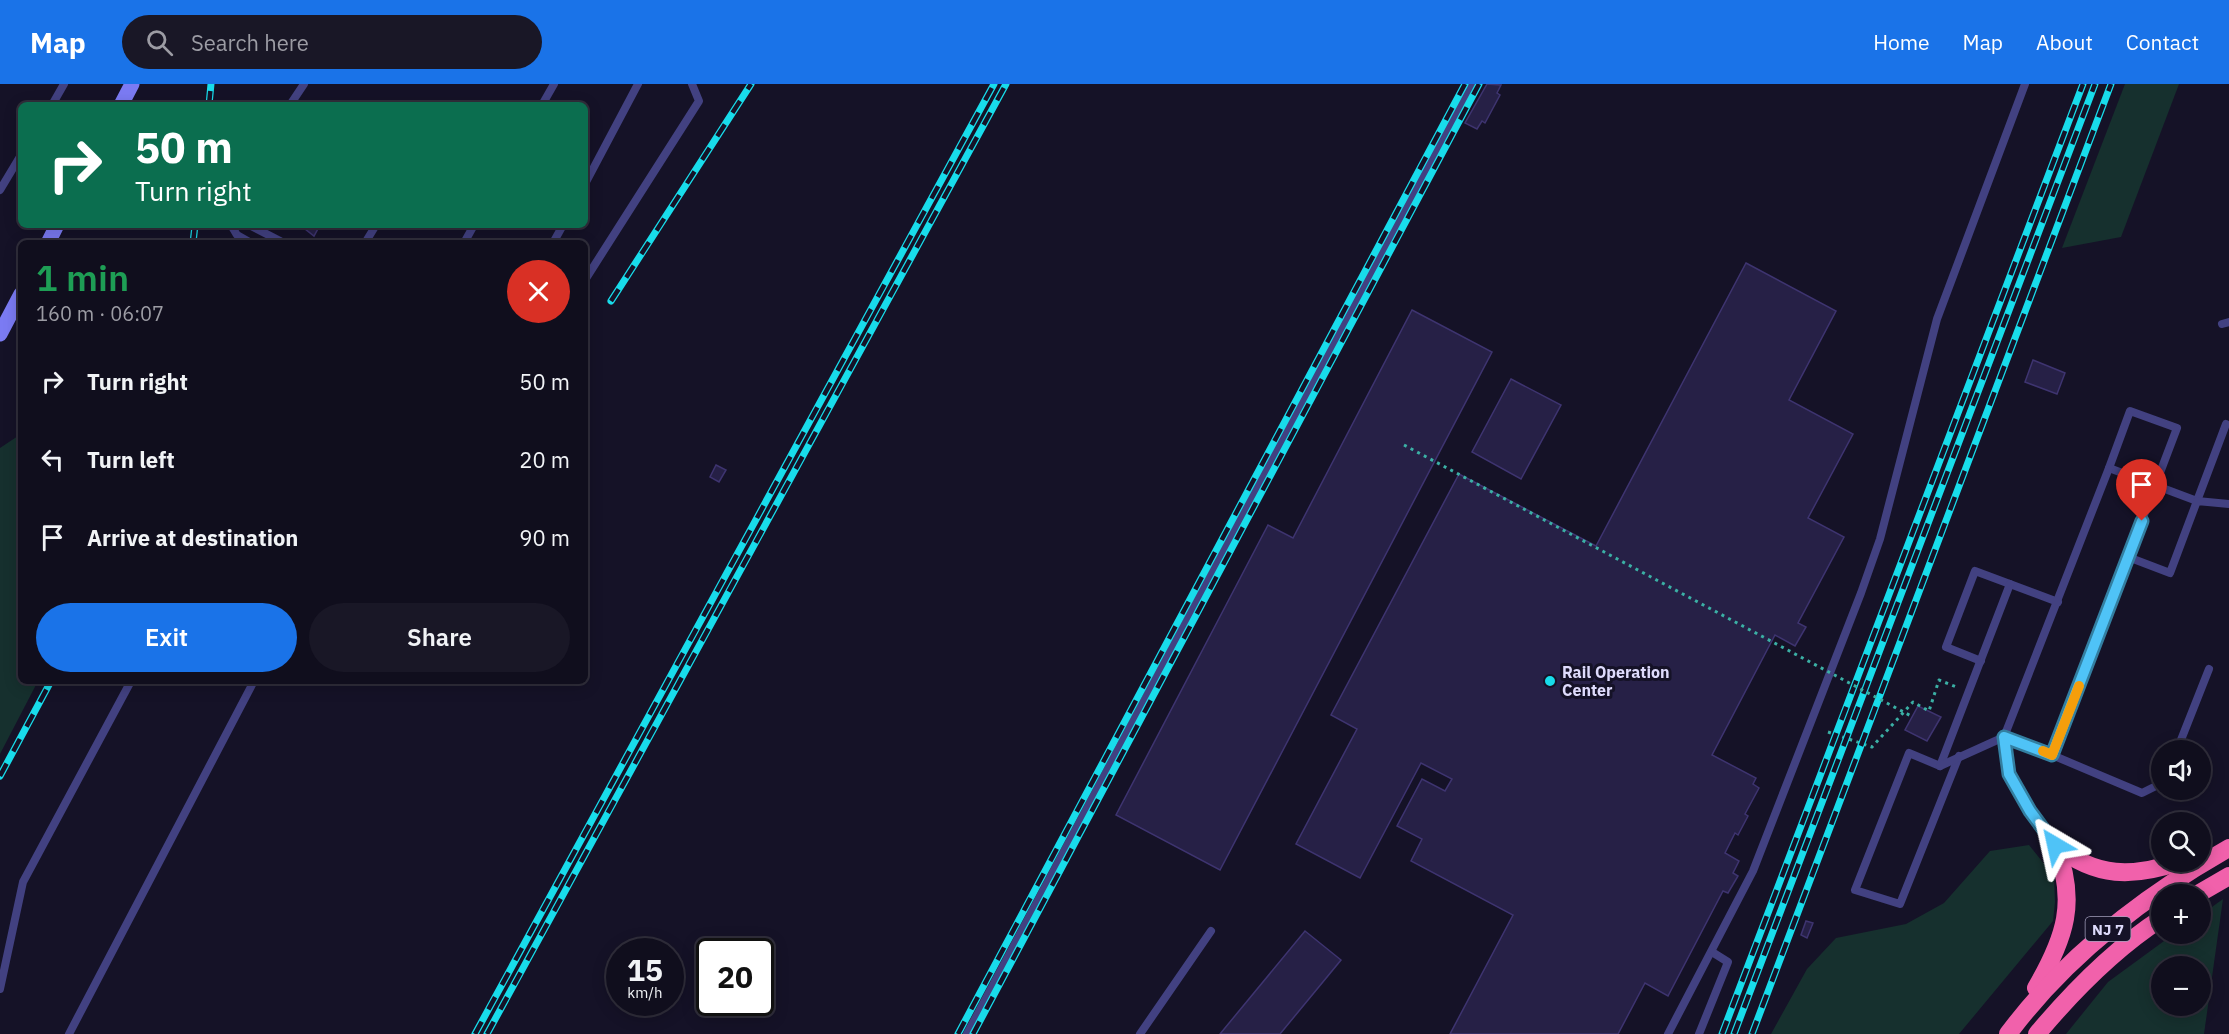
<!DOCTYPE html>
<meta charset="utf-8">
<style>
body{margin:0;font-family:"IBM Plex Sans",sans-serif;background:#191726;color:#f1f3f6;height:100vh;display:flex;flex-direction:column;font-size:22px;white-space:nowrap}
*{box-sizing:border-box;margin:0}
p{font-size:20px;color:#9c9ca4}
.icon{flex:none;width:33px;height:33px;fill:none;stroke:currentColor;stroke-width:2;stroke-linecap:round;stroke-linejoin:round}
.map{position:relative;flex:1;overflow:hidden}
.drawer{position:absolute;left:18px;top:156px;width:570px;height:444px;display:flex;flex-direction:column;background:#100e1d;border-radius:9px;box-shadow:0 3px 15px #0003,0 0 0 2px #302e3b}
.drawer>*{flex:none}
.hud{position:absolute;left:18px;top:18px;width:570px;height:126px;border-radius:9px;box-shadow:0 3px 15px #0003,0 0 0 2px #302e3b;background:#0b6e4f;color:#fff;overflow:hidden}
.controls{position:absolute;left:2151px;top:656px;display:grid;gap:12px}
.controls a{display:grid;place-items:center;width:60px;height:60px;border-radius:50%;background:#100e1d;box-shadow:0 3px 15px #0003,0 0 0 2px #302e3b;font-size:30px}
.speed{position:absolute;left:606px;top:854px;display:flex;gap:12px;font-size:30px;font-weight:700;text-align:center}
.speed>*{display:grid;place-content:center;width:78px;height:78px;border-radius:50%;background:#100e1d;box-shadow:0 3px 15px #0003,0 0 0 2px #302e3b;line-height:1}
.speed small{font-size:15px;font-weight:400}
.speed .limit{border:3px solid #111;border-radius:9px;background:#fff;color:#111}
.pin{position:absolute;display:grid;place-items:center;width:51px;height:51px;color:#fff;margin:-62px -26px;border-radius:50% 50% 50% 0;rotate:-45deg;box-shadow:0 0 6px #0007}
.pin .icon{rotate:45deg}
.me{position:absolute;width:66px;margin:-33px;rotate:324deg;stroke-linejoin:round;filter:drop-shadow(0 0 4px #0008)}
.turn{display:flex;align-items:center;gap:21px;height:126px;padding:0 18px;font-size:27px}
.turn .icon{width:78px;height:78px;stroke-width:2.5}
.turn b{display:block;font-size:42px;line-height:51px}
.round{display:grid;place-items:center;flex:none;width:63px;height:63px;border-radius:32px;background:#191726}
.headline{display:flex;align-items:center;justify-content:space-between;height:102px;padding:0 18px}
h1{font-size:36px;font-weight:600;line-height:45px;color:#1e9e55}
.action{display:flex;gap:12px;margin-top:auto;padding:12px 18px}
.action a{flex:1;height:69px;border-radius:36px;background:#1a73e8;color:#fff;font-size:24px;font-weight:600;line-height:69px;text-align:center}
.action a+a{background:#191726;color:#f1f3f6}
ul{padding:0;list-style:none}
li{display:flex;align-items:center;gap:18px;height:78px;padding:0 18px}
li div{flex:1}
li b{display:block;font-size:22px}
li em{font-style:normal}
header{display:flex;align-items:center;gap:36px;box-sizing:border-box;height:84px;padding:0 30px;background:#1a73e8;color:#fff}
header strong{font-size:28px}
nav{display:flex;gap:33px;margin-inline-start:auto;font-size:21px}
.search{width:420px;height:54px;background:#191726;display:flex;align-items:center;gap:15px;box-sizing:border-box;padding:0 21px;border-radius:33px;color:#9c9ca4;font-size:22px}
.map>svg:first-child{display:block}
.green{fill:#16302e;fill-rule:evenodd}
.building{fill:#262046;stroke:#3e3470;stroke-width:1.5}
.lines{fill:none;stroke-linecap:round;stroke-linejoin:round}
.path{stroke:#3bb0a5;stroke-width:3;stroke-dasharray:3 4.5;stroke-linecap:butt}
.service{stroke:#424181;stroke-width:8}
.secondary{stroke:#7b7bf3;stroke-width:15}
.motorway{stroke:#f161ab;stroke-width:18}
.rail-casing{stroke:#18dceb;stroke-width:7}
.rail{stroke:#151227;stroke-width:4.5;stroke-dasharray:14;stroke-linecap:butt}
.path-bridge{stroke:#3bb0a5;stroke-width:3;stroke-dasharray:3 4.5;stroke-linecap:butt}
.route-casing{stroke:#337fa1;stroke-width:15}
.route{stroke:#4fc3f7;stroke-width:10}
.slow{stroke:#f59e0b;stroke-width:10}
.poi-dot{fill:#18dceb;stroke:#151227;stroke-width:2}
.labels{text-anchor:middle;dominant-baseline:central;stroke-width:6;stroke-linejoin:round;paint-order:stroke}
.shield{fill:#151227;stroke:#a29fbc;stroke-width:1.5}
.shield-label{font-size:15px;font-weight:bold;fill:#dedbfc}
.poi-label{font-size:16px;font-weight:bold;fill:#dedbfc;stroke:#151227;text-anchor:start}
</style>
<header>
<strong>Map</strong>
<div class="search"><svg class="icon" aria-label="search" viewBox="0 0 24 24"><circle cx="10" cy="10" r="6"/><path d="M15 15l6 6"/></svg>Search here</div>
<nav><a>Home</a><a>Map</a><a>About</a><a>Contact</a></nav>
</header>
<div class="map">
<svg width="2229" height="950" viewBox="0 0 2229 950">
<rect width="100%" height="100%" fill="#151227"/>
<!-- green -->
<g class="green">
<polygon points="2125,0 2179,0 2121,153 2062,164"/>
<polygon points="21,346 21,597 38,597 0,670 0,364 18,352"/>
<polygon points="2029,761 2054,792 2055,818 2053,837 1959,950 1771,950 1807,885 1836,854 1906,840 1944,819 1990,767"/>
<path d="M2223,815l-19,135h-138l42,-52 67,-49h25l1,-18zM2162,882h38v39h-38z"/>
</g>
<!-- building -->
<g class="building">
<polygon points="1487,0 1501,1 1497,9 1500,11 1485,39 1482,37 1477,45 1465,39"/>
<polygon points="300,141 320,141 314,152"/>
<polygon points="1746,179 1836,227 1789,316 1853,350 1808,434 1844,453 1798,539 1806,543 1795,562 1775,551 1712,671 1756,694 1753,700 1759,704 1745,730 1748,732 1738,751 1735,749 1725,769 1739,777 1733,789 1738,792 1728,809 1723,807 1668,912 1645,899 1618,950 1450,950 1513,831 1411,777 1422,755 1397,742 1422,695 1445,707 1452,695 1421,679 1360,794 1296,760 1357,645 1331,631 1459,390 1596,462"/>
<polygon points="1412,226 1492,268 1220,786 1116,731 1268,441 1293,454"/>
<polygon points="2033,276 2065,289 2057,310 2025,298"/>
<polygon points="1511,295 1561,321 1521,395 1472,368"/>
<polygon points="716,381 726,386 719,398 710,393"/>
<polygon points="1918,622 1941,633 1927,657 1905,646"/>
<polygon points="1806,837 1813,839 1807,854 1801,851"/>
<polygon points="1305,847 1341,876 1280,950 1220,950"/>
</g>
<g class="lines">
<!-- path -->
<polyline class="path" points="1828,648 1872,663 1913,618 1929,627 1939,596 1959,604"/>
<!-- service -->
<g class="service">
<polyline points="52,21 64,0"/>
<polyline points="290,21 304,0"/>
<polyline points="542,21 554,0"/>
<polyline points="585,100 638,0"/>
<polyline points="0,106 21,71"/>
<polyline points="231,141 237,151 251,159"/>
<polyline points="249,141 284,159"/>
<polyline points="365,159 376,141"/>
<polyline points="464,159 474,141"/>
<polyline points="553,159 563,141"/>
<polyline points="585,196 699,17 692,0"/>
<polyline points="2222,240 2229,238"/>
<polyline points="2128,473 2177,344 2130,327 2109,384 2197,417 2226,340"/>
<polyline points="1981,577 1946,563 1975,487 2058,518"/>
<polyline points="2177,666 2209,585"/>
<polyline points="2052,671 2142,709 2162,699"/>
<polyline points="1959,672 1900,820 1855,806 1909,669 1940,682 2010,500"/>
<polyline points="1940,682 2004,653 2052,671 2128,473 2170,489 2197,417 2229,420"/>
<polyline points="2055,761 2030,727 2009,690 2004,653 2109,384"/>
<polyline points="0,905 23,798 131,597"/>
<polyline points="69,950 254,597"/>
<polyline points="967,950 1472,0"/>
<polyline points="1140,950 1211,847"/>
<polyline points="1668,950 1753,787 1861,509 1880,455 1937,235 2025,0"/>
<polyline points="1699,950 1728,878 1712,868"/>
</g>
<!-- secondary -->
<g class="secondary">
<polyline points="121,21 132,0"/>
<polyline points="48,159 57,141"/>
<polyline points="0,250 21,210"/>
</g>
<!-- motorway -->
<g class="motorway">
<path d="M2055,761c41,33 78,33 126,16"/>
<polyline points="2198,810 2229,792"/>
<path d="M2036,904c29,-50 42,-87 19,-143"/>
<path d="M2008,950c59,-79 136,-138 221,-186"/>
<path d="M2037,950c36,-43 77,-85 125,-116"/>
</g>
<!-- rail casing -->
<g class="rail-casing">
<g id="rail">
<polyline points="209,21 211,0"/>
<polyline points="193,159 195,141"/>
<polyline points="611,217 751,0"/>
<polyline points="0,692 51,597"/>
<polyline points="475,950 994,0"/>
<polyline points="487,950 1006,0"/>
<polyline points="958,950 1465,0"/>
<polyline points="973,950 1479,0"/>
<polyline points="1722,950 2083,0"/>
<polyline points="1734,950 2095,0"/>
<polyline points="1752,950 2111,0"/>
</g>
</g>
<!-- rail -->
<use href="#rail" class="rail"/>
<!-- path-bridge -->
<polyline class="path-bridge" points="1404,361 1913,633"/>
</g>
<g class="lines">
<!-- route casing -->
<g class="route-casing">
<polyline id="route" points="2055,761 2030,727 2009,690 2004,653 2052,671 2142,437"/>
</g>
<!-- route -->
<use href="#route" class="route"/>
<!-- slow -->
<polyline class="slow" points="2043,667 2052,671 2079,602"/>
</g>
<!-- markers -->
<circle class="poi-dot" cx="1550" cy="597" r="6"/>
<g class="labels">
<!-- shield labels -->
<rect class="shield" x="2085.5" y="833" width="45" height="24" rx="4.5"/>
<g class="shield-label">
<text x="2108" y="845">NJ 7</text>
</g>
<!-- poi labels -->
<g class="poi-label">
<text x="1562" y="588">Rail Operation<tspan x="1562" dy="18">Center</tspan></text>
</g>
</g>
</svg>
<div class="controls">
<a><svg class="icon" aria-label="sound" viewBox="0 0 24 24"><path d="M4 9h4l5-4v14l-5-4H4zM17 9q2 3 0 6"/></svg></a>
<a><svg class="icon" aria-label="search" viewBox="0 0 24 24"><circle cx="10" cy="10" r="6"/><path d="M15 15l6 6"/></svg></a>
<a>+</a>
<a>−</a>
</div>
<div class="speed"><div>15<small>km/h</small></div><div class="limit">20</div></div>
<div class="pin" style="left:2142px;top:437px;background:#d93025"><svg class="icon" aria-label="arrive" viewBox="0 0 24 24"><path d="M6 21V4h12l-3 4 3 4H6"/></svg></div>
<svg class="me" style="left:2055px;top:761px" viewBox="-20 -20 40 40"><path d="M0-17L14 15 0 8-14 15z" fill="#4fc3f7" stroke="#fff" stroke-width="4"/></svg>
<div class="hud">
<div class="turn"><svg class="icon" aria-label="right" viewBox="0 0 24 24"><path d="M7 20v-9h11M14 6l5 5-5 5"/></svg><div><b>50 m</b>Turn right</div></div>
</div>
<section class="drawer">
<div class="headline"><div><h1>1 min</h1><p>160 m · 06:07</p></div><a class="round" style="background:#d93025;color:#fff"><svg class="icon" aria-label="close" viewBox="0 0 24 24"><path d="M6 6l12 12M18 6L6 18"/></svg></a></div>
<ul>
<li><svg class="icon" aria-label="right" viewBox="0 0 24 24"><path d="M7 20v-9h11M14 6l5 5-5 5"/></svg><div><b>Turn right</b></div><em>50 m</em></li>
<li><svg class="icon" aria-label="left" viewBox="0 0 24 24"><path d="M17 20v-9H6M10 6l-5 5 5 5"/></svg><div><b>Turn left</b></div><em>20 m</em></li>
<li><svg class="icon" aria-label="arrive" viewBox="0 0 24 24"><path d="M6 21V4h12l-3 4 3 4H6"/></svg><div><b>Arrive at destination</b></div><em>90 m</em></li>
</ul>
<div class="action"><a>Exit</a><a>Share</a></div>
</section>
</div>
